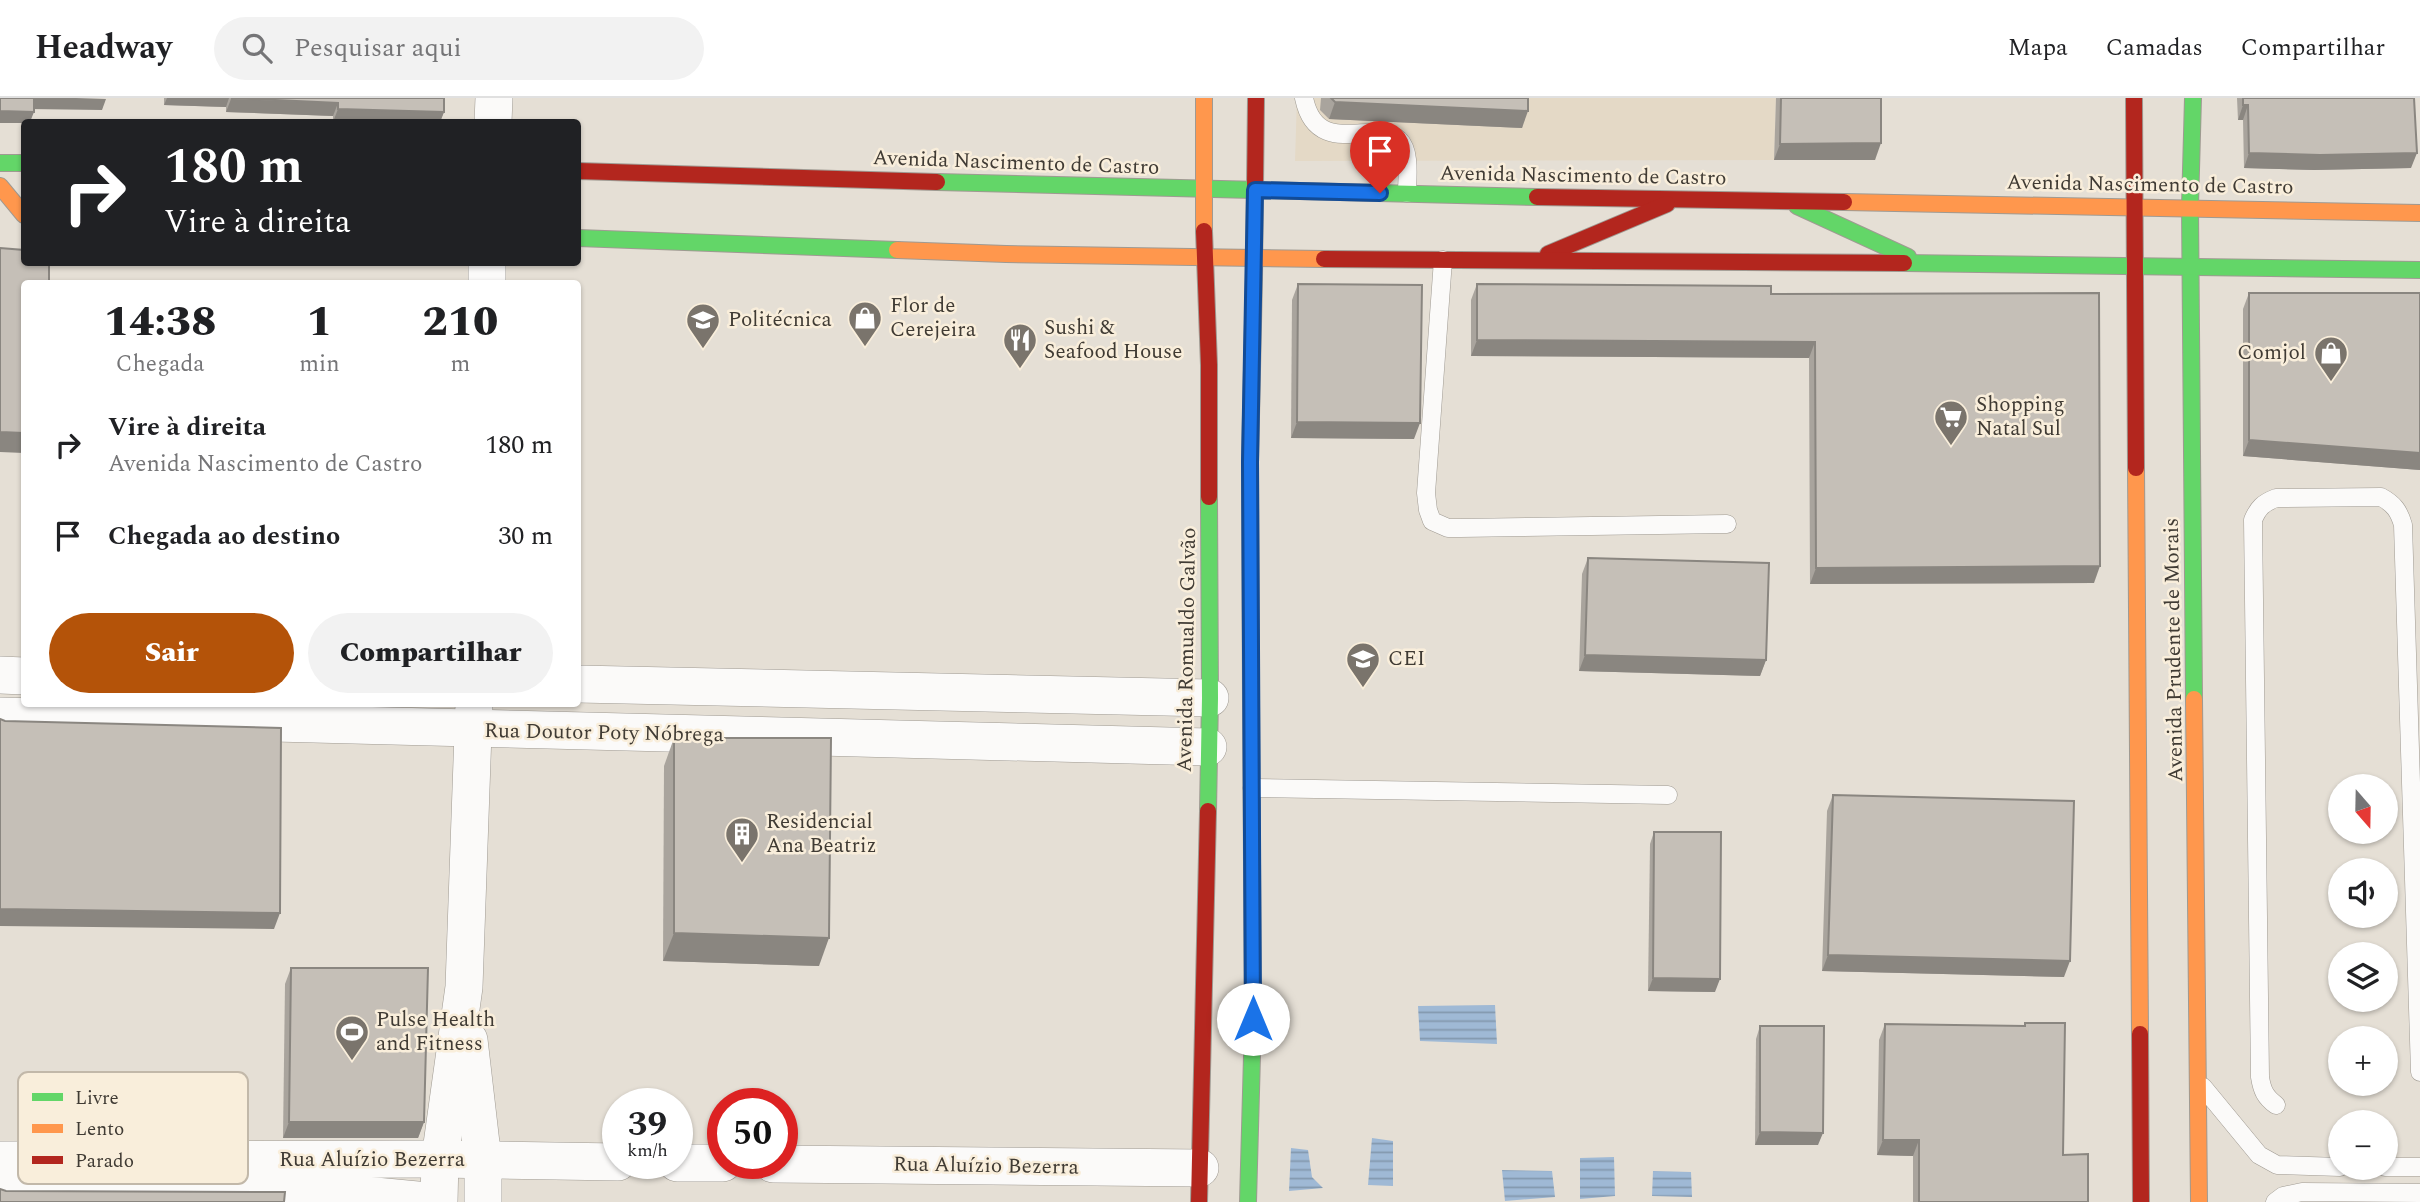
<!DOCTYPE html>
<html lang="pt">
<meta charset="utf-8">
<style>
body{margin:0;font-family:Spectral,serif;background:#f2f2f2;color:#202124;height:100vh;display:flex;flex-direction:column;font-size:26px;white-space:nowrap}
*{box-sizing:border-box;margin:0}
p{font-size:23px;color:#757577}
.icon{flex:none;width:38px;height:38px;fill:none;stroke:currentColor;stroke-width:2;stroke-linecap:round;stroke-linejoin:round}
.map{position:relative;flex:1;overflow:hidden}
.details{position:absolute;left:21px;top:182px;width:560px;height:427px;display:flex;flex-direction:column;background:#fff;border-radius:7px;box-shadow:0 2px 5px #0004}
.details>*{flex:none}
.hud{position:absolute;left:21px;top:21px;width:560px;height:147px;border-radius:7px;box-shadow:0 2px 5px #0004;background:#202124;color:#fff;overflow:hidden}
.needle{width:46px;rotate:160deg}
.tools{position:absolute;left:2328px;top:676px;display:grid;gap:14px}
.tools a{display:grid;place-items:center;width:70px;height:70px;border-radius:50%;background:#fff;box-shadow:0 2px 5px #0004;font-size:35px}
.speed{position:absolute;left:602px;top:990px;display:flex;gap:14px;font-size:35px;font-weight:700;text-align:center}
.speed>*{display:grid;place-content:center;width:91px;height:91px;border-radius:50%;background:#fff;box-shadow:0 2px 5px #0004;line-height:1}
.speed small{font-size:18px;font-weight:400}
.speed .limit{border:10px solid #d22;background:#fff;color:#111}
.pin{position:absolute;display:grid;place-items:center;width:60px;height:60px;color:#fff;margin:-72px -30px;border-radius:50% 50% 50% 0;rotate:-45deg;box-shadow:0 0 7px #0007}
.pin .icon{rotate:45deg}
.me{position:absolute;width:77px;margin:-38px;rotate:0deg;stroke-linejoin:round;filter:drop-shadow(0 0 5px #0008)}
.turn{display:flex;align-items:center;gap:24px;height:147px;padding:0 28px;font-size:32px}
.turn .icon{width:91px;height:91px;stroke-width:2.5}
.turn b{display:block;font-size:49px;line-height:60px}
.eta{display:flex;justify-content:space-evenly;align-items:center;height:119px;text-align:center}
.eta b{font-size:42px;font-weight:800;line-height:49px}
.action{display:flex;gap:14px;margin-top:auto;padding:14px 28px}
.action a{flex:1;height:80px;border-radius:42px;background:#b45309;color:#fff;font-size:28px;font-weight:800;line-height:80px;text-align:center}
.action a+a{background:#f2f2f2;color:#202124}
ul{padding:0;list-style:none}
li{display:flex;align-items:center;gap:21px;height:91px;padding:0 28px}
li div{flex:1}
li b{display:block;font-size:26px}
li em{font-style:normal}
header{display:flex;align-items:center;gap:42px;box-sizing:border-box;height:98px;padding:0 35px;background:#fff;border-bottom:2px solid #e0e0e0}
header strong{font-size:33px}
nav{display:flex;gap:38px;margin-inline-start:auto;font-size:24px}
.search{width:490px;height:63px;background:#f2f2f2;display:flex;align-items:center;gap:18px;box-sizing:border-box;padding:0 24px;border-radius:38px;color:#757577;font-size:26px}
.map>svg:first-child{display:block}
.built{fill:#e4d9c6}
.water{fill:url(#water-rules)}
.lines{fill:none;stroke-linecap:round;stroke-linejoin:round}
.lane-casing{stroke:#9f9a92;stroke-width:19}
.street-casing{stroke:#9f9a92;stroke-width:38}
.fast-casing{stroke:#9f9a92;stroke-width:18}
.slow-casing{stroke:#9f9a92;stroke-width:18}
.jam-casing{stroke:#9f9a92;stroke-width:18}
.lane{stroke:#fbfaf9;stroke-width:18}
.street{stroke:#fbfaf9;stroke-width:37}
.fast{stroke:#63d668;stroke-width:16}
.slow{stroke:#ff974d;stroke-width:16}
.jam{stroke:#b3261e;stroke-width:16}
.wall{fill:#a9a49d}
.shaded-wall{fill:#8a8680}
.building{fill:#c5bfb7;stroke:#8a8680;stroke-width:2}
.route-casing{stroke:#114b97;stroke-width:18}
.route{stroke:#1a73e8;stroke-width:12}
.labels{text-anchor:middle;dominant-baseline:central;stroke-width:5;stroke-linejoin:round;paint-order:stroke}
.street-label{font-size:21px;fill:#403b34;stroke:#f9eedb}
.poi-label{font-size:21px;fill:#403b34;stroke:#f9eedb;text-anchor:start}
.key{fill:#f9eedb;stroke:#c2b8a9;stroke-width:2}
.key-label{font-size:19px;fill:#403b34}
</style>
<header>
<strong>Headway</strong>
<div class="search"><svg class="icon" aria-label="search" viewBox="0 0 24 24"><circle cx="10" cy="10" r="6"/><path d="M15 15l6 6"/></svg>Pesquisar aqui</div>
<nav><a>Mapa</a><a>Camadas</a><a>Compartilhar</a></nav>
</header>
<div class="map">
<svg width="2420" height="1104" viewBox="0 0 2420 1104">
<defs>
<pattern id="water-rules" width="6" height="5" patternUnits="userSpaceOnUse" patternTransform="scale(1.75)"><rect width="6" height="5" fill="#9fb9d5"/><path d="M0 2.5h6" fill="none" stroke="#8398ae"/></pattern>
</defs>
<rect width="100%" height="100%" fill="#e5dfd5"/>
<!-- built -->
<polygon class="built" points="1297,0 1776,0 1774,62 1295,63"/>
<!-- water -->
<g class="water">
<polygon points="1495,907 1497,946 1420,943 1418,908"/>
<polygon points="1372,1040 1393,1043 1393,1088 1368,1087"/>
<polygon points="1291,1050 1308,1052 1312,1079 1323,1090 1289,1093"/>
<polygon points="1614,1059 1615,1098 1580,1101 1580,1060"/>
<polygon points="1502,1072 1552,1073 1555,1099 1505,1103"/>
<polygon points="1653,1073 1691,1074 1692,1099 1652,1098"/>
</g>
<g class="lines">
<!-- lane casing -->
<g class="lane-casing">
<g id="lane">
<path d="M1304,0c13,63 72,19 95,42 12,11 8,39 8,53"/>
<polyline points="1443,162 1426,395 1428,412 1432,423 1448,430 1460,430 1727,426"/>
<polyline points="1252,690 1668,697"/>
<polyline points="2203,989 2259,1057 2277,1067 2340,1069"/>
<path d="M2276,1007c-11,-8 -14,-15 -16,-28l-7,-557c5,-12 10,-17 23,-22l105,-1c13,7 18,14 22,28l17,547"/>
<polyline points="2385,1069 2420,1069"/>
<polyline points="2275,1104 2283,1098 2302,1094 2420,1095"/>
</g>
</g>
<!-- street casing -->
<g class="street-casing">
<g id="street">
<polyline points="493,24 494,0"/>
<polyline points="487,186 487,164"/>
<polyline points="0,577 24,578"/>
<polyline points="578,586 1210,600"/>
<polyline points="0,618 1208,649"/>
<polyline points="469,942 483,1063 483,1104"/>
<polyline points="0,1062 440,1061 618,1064"/>
<polyline points="677,1065 723,1065"/>
<polyline points="773,1066 1200,1070"/>
<polyline points="0,1088 280,1089 438,1104"/>
<polyline points="439,1104 440,1061 464,889 474,606"/>
</g>
</g>
<!-- fast casing -->
<g class="fast-casing">
<g id="fast">
<polyline points="2193,0 2190,108 2194,601"/>
<polyline points="0,65 24,65"/>
<polyline points="937,84 1537,99"/>
<polyline points="1797,108 1908,159"/>
<polyline points="578,140 897,152"/>
<polyline points="1904,165 2420,172"/>
<polyline points="1208,713 1210,600 1209,399"/>
<polyline points="1248,1104 1253,921 1251,605"/>
</g>
</g>
<!-- slow casing -->
<g class="slow-casing">
<g id="slow">
<polyline points="1204,0 1204,133"/>
<polyline points="0,88 24,117"/>
<polyline points="1844,104 2420,115"/>
<polyline points="897,152 1006,156 1324,161"/>
<polyline points="2136,370 2140,936"/>
<polyline points="2194,601 2199,1104"/>
<polyline points="1251,605 1250,364 1254,180"/>
</g>
</g>
<!-- jam casing -->
<g class="jam-casing">
<g id="jam">
<polyline points="2134,0 2136,370"/>
<polyline points="578,73 937,84"/>
<polyline points="1537,99 1844,104"/>
<polyline points="1204,133 1209,267 1209,399"/>
<polyline points="1548,156 1667,106"/>
<polyline points="1324,161 1904,165"/>
<polyline points="1254,180 1256,0"/>
<polyline points="2140,936 2141,1104"/>
<polyline points="1199,1104 1208,713"/>
</g>
</g>
<!-- lane -->
<use href="#lane" class="lane"/>
<!-- street -->
<use href="#street" class="street"/>
<!-- fast -->
<use href="#fast" class="fast"/>
<!-- slow -->
<use href="#slow" class="slow"/>
<!-- jam -->
<use href="#jam" class="jam"/>
</g>
<!-- wall -->
<g class="wall">
<polygon points="164,0 444,0 444,14 440,24 333,24 333,18 226,14 226,9 164,7"/>
<polygon points="1321,0 1528,0 1522,30 1329,21 1320,12"/>
<polygon points="1776,0 1881,0 1875,62 1774,62"/>
<polygon points="2237,0 2414,0 2411,70 2314,72 2244,70 2243,22 2238,22"/>
<polygon points="1298,186 1414,341 1291,340 1292,202"/>
<polygon points="1477,186 1771,196 2094,485 1810,486 1809,260 1471,258 1471,202"/>
<polygon points="2249,195 2420,195 2420,372 2243,358 2243,211"/>
<polygon points="1588,460 1766,562 1760,578 1579,573 1582,476"/>
<polygon points="674,640 819,868 663,863 664,668"/>
<polygon points="1833,697 2064,879 1822,873 1827,713"/>
<polygon points="1654,734 1715,894 1648,893 1650,746"/>
<polygon points="291,870 424,1024 418,1040 283,1040 285,886"/>
<polygon points="2025,925 2063,1057 2088,1104 1913,1104 1913,1058 1877,1057 1879,942 1885,926 2024,928"/>
<polygon points="1760,928 1818,1047 1755,1047 1756,941"/>
</g>
<!-- shaded-wall -->
<g class="shaded-wall">
<polygon points="34,0 76,0 106,1 102,12 30,11"/>
<polygon points="167,0 229,0 226,9 164,7"/>
<polygon points="231,1 338,5 333,18 226,14"/>
<polygon points="1335,4 1528,13 1522,30 1329,21"/>
<polygon points="2243,7 2248,7 2243,22 2238,22"/>
<polygon points="338,11 444,14 440,24 333,24"/>
<polygon points="0,13 34,14 30,24 24,25 0,25"/>
<polygon points="1881,45 1875,62 1774,62 1780,46"/>
<polygon points="2249,55 2417,55 2411,70 2314,72 2244,70"/>
<polygon points="1477,242 1815,244 1809,260 1471,258"/>
<polygon points="1297,324 1420,325 1414,341 1291,340"/>
<polygon points="0,334 24,335 24,355 0,354"/>
<polygon points="2249,342 2420,355 2420,372 2243,358"/>
<polygon points="2100,468 2094,485 1810,486 1816,470"/>
<polygon points="1585,557 1766,562 1760,578 1579,573"/>
<polygon points="0,811 280,815 274,831 0,828"/>
<polygon points="674,835 829,840 819,868 663,863"/>
<polygon points="1828,857 2070,863 2064,879 1822,873"/>
<polygon points="1653,880 1720,881 1715,894 1648,893"/>
<polygon points="289,1024 424,1024 418,1040 283,1040"/>
<polygon points="1760,1034 1823,1035 1818,1047 1755,1047"/>
<polygon points="1883,1042 1919,1042 1913,1058 1877,1057"/>
</g>
<!-- building -->
<g class="building">
<polygon points="0,0 34,0 34,14 0,13"/>
<polygon points="231,0 444,0 444,14 338,11 338,5"/>
<polygon points="1331,0 1528,0 1528,13 1335,4"/>
<polygon points="1781,0 1881,0 1881,45 1780,46"/>
<polygon points="2243,0 2414,0 2417,55 2320,57 2249,55 2248,7 2243,7"/>
<polygon points="0,150 24,152 24,164 49,164 49,186 24,186 24,335 0,334"/>
<polygon points="1298,186 1422,187 1420,325 1297,324"/>
<polygon points="1477,186 1771,188 1771,196 2099,195 2100,468 1816,470 1815,244 1477,242"/>
<polygon points="2249,195 2420,195 2420,355 2249,342"/>
<polygon points="1588,460 1769,465 1766,562 1585,557"/>
<polygon points="0,621 5,623 281,630 280,815 0,811"/>
<polygon points="674,640 831,640 829,840 674,835"/>
<polygon points="1833,697 2074,703 2070,863 1828,857"/>
<polygon points="1654,734 1721,734 1720,881 1653,880"/>
<polygon points="291,870 428,870 424,1024 289,1024"/>
<polygon points="2025,925 2065,925 2063,1057 2088,1056 2088,1104 1919,1104 1919,1042 1883,1042 1885,926 2025,928"/>
<polygon points="1760,928 1824,928 1823,1035 1760,1034"/>
<polygon points="0,1091 6,1093 285,1094 284,1104 0,1104"/>
</g>
<g class="lines">
<!-- route casing -->
<g class="route-casing">
<polyline id="route" points="1253,921 1250,364 1255,92 1380,95"/>
</g>
<!-- route -->
<use href="#route" class="route"/>
</g>
<!-- icons -->
<defs>
<g id="shop-pin" transform="scale(1.75)"><path d="M0 17L-7.5 6A9.5 9.5 0 1 1 7.5 6Z" fill="#7a746c" stroke="#f9eedb"/><path d="M-5-2.5h2.3a2.7 3.5 0 0 1 5.4 0H5L5.5 6h-11ZM-1.5-2.5h3a1.5 2.3 0 0 0-3 0Z" fill="#fff"/></g>
<g id="school-pin" transform="scale(1.75)"><path d="M0 17L-7.5 6A9.5 9.5 0 1 1 7.5 6Z" fill="#7a746c" stroke="#f9eedb"/><path d="M0-5L7-2L0 1L-7-2ZM-4 1L0 2.5L4 1V4Q0 6-4 4Z" fill="#fff"/></g>
<g id="restaurant-pin" transform="scale(1.75)"><path d="M0 17L-7.5 6A9.5 9.5 0 1 1 7.5 6Z" fill="#7a746c" stroke="#f9eedb"/><path d="M-5-6h1v4h1v-4h1v4h1v-4h1v5L-1.5 .5V6h-2V.5L-5-1ZM5-6V6H3V1.5H1.5Q1.5-4 5-6Z" fill="#fff"/></g>
<g id="supermarket-pin" transform="scale(1.75)"><path d="M0 17L-7.5 6A9.5 9.5 0 1 1 7.5 6Z" fill="#7a746c" stroke="#f9eedb"/><path d="M-6-5.5h2.5l.6 2H6L4.5 2H-2.5L-4.4-4H-6ZM-1.5 3.2a1.3 1.3 0 1 0 .1 0ZM3 3.2a1.3 1.3 0 1 0 .1 0Z" fill="#fff"/></g>
<g id="building-pin" transform="scale(1.75)"><path d="M0 17L-7.5 6A9.5 9.5 0 1 1 7.5 6Z" fill="#7a746c" stroke="#f9eedb"/><path d="M-4-6H4V6H1V3H-1V6H-4ZM-2.5-4.3h1.7v1.8h-1.7ZM.8-4.3h1.7v1.8H.8ZM-2.5-1h1.7V.8h-1.7ZM.8-1h1.7V.8H.8Z" fill="#fff"/></g>
<g id="stadium-pin" transform="scale(1.75)"><path d="M0 17L-7.5 6A9.5 9.5 0 1 1 7.5 6Z" fill="#7a746c" stroke="#f9eedb"/><path d="M0-5a6.5 5 0 1 0 0 10a6.5 5 0 1 0 0-10ZM-3.5-1.8h7v3.6h-7Z" fill="#fff"/></g>
</defs>
<g fill-rule="evenodd">
<use href="#shop-pin" x="865" y="220"/>
<use href="#school-pin" x="703" y="222"/>
<use href="#restaurant-pin" x="1020" y="242"/>
<use href="#shop-pin" x="2331" y="255"/>
<use href="#supermarket-pin" x="1951" y="319"/>
<use href="#school-pin" x="1363" y="561"/>
<use href="#building-pin" x="742" y="736"/>
<use href="#stadium-pin" x="352" y="934"/>
</g>
<g class="labels">
<!-- street labels -->
<g class="street-label">
<text transform="translate(1016 65) rotate(2)">Avenida Nascimento de Castro</text>
<text transform="translate(1583 78) rotate(1)">Avenida Nascimento de Castro</text>
<text transform="translate(2150 87) rotate(1)">Avenida Nascimento de Castro</text>
<text transform="translate(1187 552) rotate(-89)">Avenida Romualdo Galvão</text>
<text transform="translate(2174 552) rotate(-91)">Avenida Prudente de Morais</text>
<text transform="translate(604 635) rotate(1)">Rua Doutor Poty Nóbrega</text>
<text x="372" y="1062">Rua Aluízio Bezerra</text>
<text transform="translate(986 1068) rotate(1)">Rua Aluízio Bezerra</text>
</g>
<!-- poi labels -->
<g class="poi-label">
<text x="890" y="208">Flor de<tspan x="890" dy="24">Cerejeira</tspan></text>
<text x="728" y="222">Politécnica</text>
<text x="1044" y="230">Sushi &amp;<tspan x="1044" dy="24">Seafood House</tspan></text>
<text x="2306" y="255" text-anchor="end">Comjol</text>
<text x="1976" y="307">Shopping<tspan x="1976" dy="24">Natal Sul</tspan></text>
<text x="1388" y="561">CEI</text>
<text x="766" y="724">Residencial<tspan x="766" dy="24">Ana Beatriz</tspan></text>
<text x="376" y="922">Pulse Health<tspan x="376" dy="24">and Fitness</tspan></text>
</g>
</g>
<!-- legend -->
<rect x="18" y="974" width="230" height="112" rx="10" class="key"/>
<rect x="32" y="995" width="31" height="8" fill="#63d668"/>
<rect x="32" y="1026" width="31" height="9" fill="#ff974d"/>
<rect x="32" y="1058" width="31" height="8" fill="#b3261e"/>
<g class="key-label">
<text x="75" y="1006">Livre</text>
<text x="75" y="1037">Lento</text>
<text x="75" y="1069">Parado</text>
</g>
</svg>
<div class="tools">
<a><svg class="needle" viewBox="-14 -14 28 28"><path d="M0-13l5 13h-10z" fill="#e53935"/><path d="M0 13l5-13h-10z" fill="#757577"/></svg></a>
<a><svg class="icon" aria-label="sound" viewBox="0 0 24 24"><path d="M4 9h4l5-4v14l-5-4H4zM17 9q2 3 0 6"/></svg></a>
<a><svg class="icon" aria-label="layers" viewBox="0 0 24 24"><path d="M12 4l9 5-9 5-9-5zM3 14l9 5 9-5"/></svg></a>
<a>+</a>
<a>−</a>
</div>
<div class="speed"><div>39<small>km/h</small></div><div class="limit">50</div></div>
<div class="pin" style="left:1380px;top:95px;background:#d93025"><svg class="icon" aria-label="arrive" viewBox="0 0 24 24"><path d="M6 21V4h12l-3 4 3 4H6"/></svg></div>
<svg class="me" style="left:1253px;top:921px" viewBox="-20 -20 40 40"><circle r="19" fill="#fff"/><path d="M0-13L10 11 0 6-10 11z" fill="#1a73e8"/></svg>
<div class="hud">
<div class="turn"><svg class="icon" aria-label="right" viewBox="0 0 24 24"><path d="M7 20v-9h11M14 6l5 5-5 5"/></svg><div><b>180 m</b>Vire à direita</div></div>
</div>
<section class="details">
<div class="eta">
<div><b>14:38</b><p>Chegada</p></div>
<div><b>1</b><p>min</p></div>
<div><b>210</b><p>m</p></div>
</div>
<ul>
<li><svg class="icon" aria-label="right" viewBox="0 0 24 24"><path d="M7 20v-9h11M14 6l5 5-5 5"/></svg><div><b>Vire à direita</b><p>Avenida Nascimento de Castro</p></div><em>180 m</em></li>
<li><svg class="icon" aria-label="arrive" viewBox="0 0 24 24"><path d="M6 21V4h12l-3 4 3 4H6"/></svg><div><b>Chegada ao destino</b></div><em>30 m</em></li>
</ul>
<div class="action"><a>Sair</a><a>Compartilhar</a></div>
</section>
</div>
